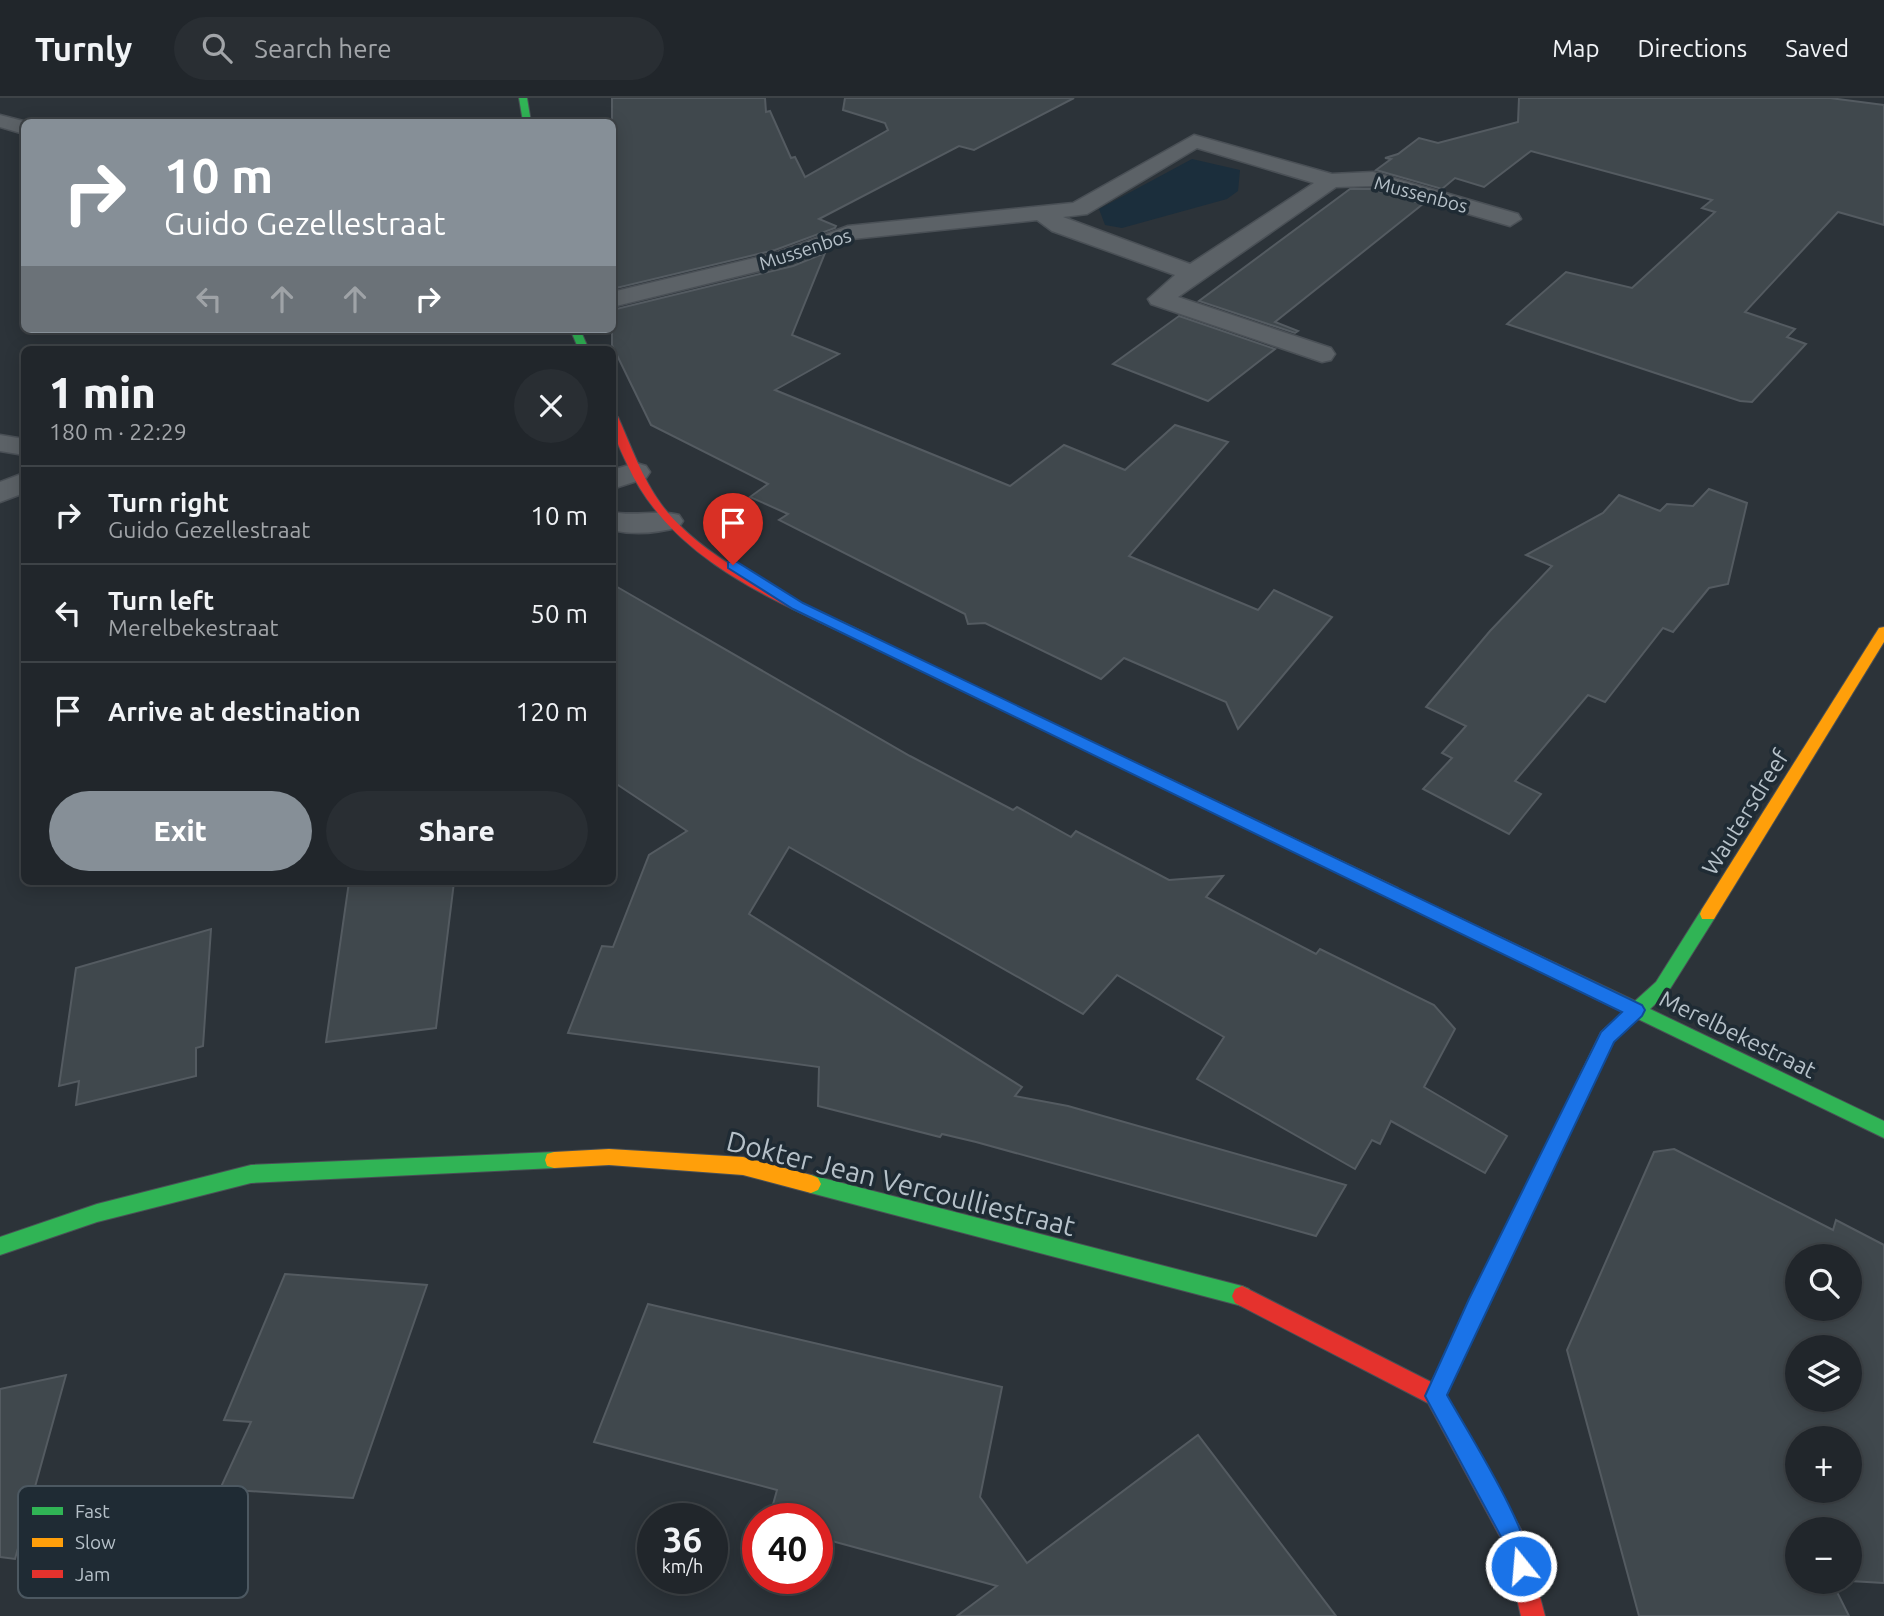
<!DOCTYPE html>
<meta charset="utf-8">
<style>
body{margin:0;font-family:Ubuntu,sans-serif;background:#292e33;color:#f1f3f6;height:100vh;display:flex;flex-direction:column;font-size:26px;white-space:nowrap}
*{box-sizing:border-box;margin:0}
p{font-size:23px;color:#a2a5a9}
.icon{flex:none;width:38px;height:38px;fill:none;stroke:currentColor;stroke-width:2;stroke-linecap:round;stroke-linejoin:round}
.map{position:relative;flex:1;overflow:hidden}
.drawer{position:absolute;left:21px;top:248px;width:595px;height:539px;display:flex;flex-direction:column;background:#21262b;border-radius:10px;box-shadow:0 4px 18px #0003,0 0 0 2px #3e4347}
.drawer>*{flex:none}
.hud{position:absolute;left:21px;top:21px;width:595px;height:214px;border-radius:10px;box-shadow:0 4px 18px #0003,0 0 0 2px #3e4347;background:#868f97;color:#fff;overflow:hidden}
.buttons{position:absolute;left:1785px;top:1146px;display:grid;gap:14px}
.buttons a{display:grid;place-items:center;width:77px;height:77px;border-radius:50%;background:#21262b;box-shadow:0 4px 18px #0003,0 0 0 2px #3e4347;font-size:35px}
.speed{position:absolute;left:637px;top:1405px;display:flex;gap:14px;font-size:35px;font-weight:700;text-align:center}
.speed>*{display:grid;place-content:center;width:91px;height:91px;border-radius:50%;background:#21262b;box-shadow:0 4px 18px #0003,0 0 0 2px #3e4347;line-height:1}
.speed small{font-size:18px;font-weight:400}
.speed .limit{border:10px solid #d22;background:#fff;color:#111}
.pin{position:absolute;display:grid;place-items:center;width:60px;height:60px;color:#fff;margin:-72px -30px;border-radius:50% 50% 50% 0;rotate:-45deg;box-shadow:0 0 7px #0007}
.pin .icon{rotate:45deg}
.me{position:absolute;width:77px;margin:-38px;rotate:343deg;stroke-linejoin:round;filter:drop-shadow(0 0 5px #0008)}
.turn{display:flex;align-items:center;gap:24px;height:147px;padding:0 28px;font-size:32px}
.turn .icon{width:91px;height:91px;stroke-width:2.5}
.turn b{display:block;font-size:49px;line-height:60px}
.lanes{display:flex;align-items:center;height:66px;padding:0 28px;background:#0003;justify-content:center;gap:35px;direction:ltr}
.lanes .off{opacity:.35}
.round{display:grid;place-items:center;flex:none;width:74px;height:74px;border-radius:37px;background:#292e33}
.summary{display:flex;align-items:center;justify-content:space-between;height:119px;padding:0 28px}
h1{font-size:42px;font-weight:800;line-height:52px}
.button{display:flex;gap:14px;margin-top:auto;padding:14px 28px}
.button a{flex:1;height:80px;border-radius:42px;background:#868f97;color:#fff;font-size:28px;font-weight:800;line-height:80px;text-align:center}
.button a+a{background:#292e33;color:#f1f3f6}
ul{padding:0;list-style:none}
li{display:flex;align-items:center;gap:21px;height:98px;padding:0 28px;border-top:2px solid #3e4347}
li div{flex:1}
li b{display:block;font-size:26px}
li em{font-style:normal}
header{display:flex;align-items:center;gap:42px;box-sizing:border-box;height:98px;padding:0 35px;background:#21262b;border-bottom:2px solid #3e4347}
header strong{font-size:33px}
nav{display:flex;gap:38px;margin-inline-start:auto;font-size:24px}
.search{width:490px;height:63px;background:#292e33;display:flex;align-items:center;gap:18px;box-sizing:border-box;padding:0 24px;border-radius:38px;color:#a2a5a9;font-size:26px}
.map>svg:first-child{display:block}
.water{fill:#1b2e3c}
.building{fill:#40484d;stroke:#545b61;stroke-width:2;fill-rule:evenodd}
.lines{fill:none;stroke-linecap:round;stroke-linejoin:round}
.street-casing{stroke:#4a5056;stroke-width:3}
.fast-casing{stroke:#4a5056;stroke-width:2}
.slow-casing{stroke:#4a5056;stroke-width:2}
.jam-casing{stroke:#4a5056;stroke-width:2}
.street{fill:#5c6267;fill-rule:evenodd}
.fast{fill:#30b455;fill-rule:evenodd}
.slow{fill:#ff9f0a;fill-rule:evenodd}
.jam{fill:#e5322d;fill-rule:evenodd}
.route{fill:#1a73e8;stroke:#114b97;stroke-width:2}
.labels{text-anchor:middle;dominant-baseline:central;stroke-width:7;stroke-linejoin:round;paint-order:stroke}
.far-street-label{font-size:19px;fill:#b6c1c9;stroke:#1f2b34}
.street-label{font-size:23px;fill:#b6c1c9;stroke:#1f2b34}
.near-street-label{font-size:28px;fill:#b6c1c9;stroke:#1f2b34}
.key{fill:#1f2b34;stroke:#4c5861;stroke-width:2}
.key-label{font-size:19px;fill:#b6c1c9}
</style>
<header>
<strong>Turnly</strong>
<div class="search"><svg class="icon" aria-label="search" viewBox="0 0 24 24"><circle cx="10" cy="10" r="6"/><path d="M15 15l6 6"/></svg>Search here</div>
<nav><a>Map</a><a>Directions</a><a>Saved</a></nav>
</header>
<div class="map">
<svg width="1884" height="1518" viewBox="0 0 1884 1518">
<rect width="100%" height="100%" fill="#2c3339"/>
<!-- water -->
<polygon class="water" points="1192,61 1240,72 1238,93 1227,101 1122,130 1105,127 1099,111"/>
<!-- building -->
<g class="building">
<polygon points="612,0 765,0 766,14 770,13 791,60 795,59 805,79 888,32 885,25 843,12 845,0 1074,0 974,52 959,48 819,121 836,128 835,130 775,152 612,191"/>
<polygon points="1519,0 1830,0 1884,7 1884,127 1838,114 1745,214 1795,231 1787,239 1806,246 1752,304 1740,303 1507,226 1566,174 1632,190 1715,114 1702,110 1712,102 1531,53 1484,89 1455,80 1442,91 1376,72 1391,61 1385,60 1398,56 1419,40 1438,45 1518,24"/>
<polygon points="1350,91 1372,91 1423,106 1275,224 1298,233 1295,235 1199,203"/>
<polygon points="825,155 792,237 839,256 775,292 1010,388 1064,347 1125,372 1175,327 1228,344 1129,458 1258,512 1274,492 1332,519 1238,631 1226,604 1124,560 1101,581 985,525 968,526 965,516 779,422 788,416 750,399 768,386 651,327 612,247 612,212 793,168"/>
<polygon points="1179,218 1275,251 1208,303 1113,266"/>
<polygon points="1709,391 1747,405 1728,486 1709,490 1673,534 1663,530 1605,604 1588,597 1515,683 1541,696 1509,736 1423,691 1452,660 1442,655 1466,628 1426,609 1490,533 1552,468 1526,457 1603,415 1619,397 1660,413 1667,406 1693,408"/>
<polygon points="612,486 910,658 1013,712 1017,709 1071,739 1076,733 1169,782 1223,778 1206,799 1316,856 1320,851 1434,907 1455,931 1424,989 1507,1038 1485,1075 1391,1023 1380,1046 1372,1042 1355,1071 1197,981 1224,939 1117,877 1083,916 789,749 749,816 1022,989 1015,998 1068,1008 1346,1087 1316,1138 976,1044 942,1036 940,1039 818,1008 819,969 568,935 602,848 613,849 649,757 687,733 612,683"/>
<polygon points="349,784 454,784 436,930 326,944"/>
<polygon points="211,831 203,948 196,950 196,978 76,1007 79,983 59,988 76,870"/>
<path d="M1674,1051l159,81 3,-10 48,25v338l-34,-2v-51h-53v52h35l17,34h-210l-72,-266 87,-198zM1797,1158h53v53h-53zM1797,1250h53v52h-53zM1797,1340h53v53h-53z"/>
<polygon points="285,1176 427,1187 353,1400 220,1391 251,1324 224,1322"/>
<polygon points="648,1206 1002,1289 980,1399 1027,1465 1198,1337 1336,1518 957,1518 997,1488 817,1439 817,1421 769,1421 777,1392 594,1344"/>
<polygon points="66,1277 15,1461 0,1459 0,1291"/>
</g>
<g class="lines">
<!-- street casing -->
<g class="street-casing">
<g id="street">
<polygon points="0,17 27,24 24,24 24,36 0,29"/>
<path d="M1194,37l138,39 41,-2 145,42 3,5 -11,7 -138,-40 -36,1 -158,110 153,51 4,6 -4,6 -9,2 -171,-58 -3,-5 27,-24 -123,-44 -15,-11 -185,19 -60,24 -180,44v-15l164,-39 72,-27 225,-23zM1197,50l117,35 -124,81 -127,-47 24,-3z"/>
<polygon points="0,337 24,341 24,357 0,353"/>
<polygon points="636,365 646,368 650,374 646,380 612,391 612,372"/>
<polygon points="24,375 24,395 0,404 0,384"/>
<path d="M612,414c23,5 45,-3 67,3l4,6 -4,6c-21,6 -46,8 -67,3z"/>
</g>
</g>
<!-- fast casing -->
<g class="fast-casing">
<g id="fast">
<polygon points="519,0 527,0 531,24 523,24"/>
<polygon points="570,231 580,231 589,252 579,252"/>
<polygon points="865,536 1398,790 1400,794 1398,798 1386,798 860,543 858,540 860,537"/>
<polygon points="1708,810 1714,811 1716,816 1714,821 1668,894 1650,911 1884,1023 1884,1040 1638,921 1613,944 1446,1297 1439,1301 1432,1297 1428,1290 1432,1283 1601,934 1623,914 1545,876 1543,871 1545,866 1551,864 1557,866 1635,903 1656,884 1702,811"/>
<polygon points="554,1054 561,1056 563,1062 561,1068 554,1070 251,1085 97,1124 0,1157 0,1139 97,1106 251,1067"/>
<polygon points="811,1077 1242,1188 1249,1191 1252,1198 1249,1205 1242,1208 811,1095 804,1092 801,1086 804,1080"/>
</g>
</g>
<!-- slow casing -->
<g class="slow-casing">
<g id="slow">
<polygon points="1884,529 1884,544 1714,821 1702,821 1700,816 1702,811 1879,530"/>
<polygon points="609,1051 743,1059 811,1077 818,1080 821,1086 818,1092 811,1095 743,1077 609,1067 554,1070 547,1068 545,1062 547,1056 554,1054"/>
</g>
</g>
<!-- jam casing -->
<g class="jam-casing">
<g id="jam">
<path d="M612,316l6,3c13,29 24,61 43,87 45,61 141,99 209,131l2,3 -2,3h-10c-88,-42 -190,-82 -233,-177 -8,-17 -15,-31 -15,-50z"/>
<polygon points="1392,788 1557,866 1559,871 1557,876 1551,878 1545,876 1386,798 1384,794 1386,790"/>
<polygon points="1242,1188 1431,1284 1439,1279 1446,1283 1450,1290 1446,1298 1523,1435 1545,1518 1521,1518 1504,1446 1428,1305 1235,1205 1232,1198 1235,1191"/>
</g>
</g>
<!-- street -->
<use href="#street" class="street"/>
<!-- fast -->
<use href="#fast" class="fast"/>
<!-- slow -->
<use href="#slow" class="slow"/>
<!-- jam -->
<use href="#jam" class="jam"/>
</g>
<!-- route -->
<path class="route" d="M728,464h9l66,41 839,402 3,5 -3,6 -28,26 -167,353c17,31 94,151 82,179l-8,3 -8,-3 -8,-30 -80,-148 44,-97 132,-267 21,-20 -829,-403 -65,-41z"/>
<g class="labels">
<!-- far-street labels -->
<g class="far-street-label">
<text transform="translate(1421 96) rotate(15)">Mussenbos</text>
<text transform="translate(805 151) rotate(-18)">Mussenbos</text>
</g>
<!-- street labels -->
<g class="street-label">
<text transform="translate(1745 714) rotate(-58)">Wautersdreef</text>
<text transform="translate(1738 936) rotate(26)">Merelbekestraat</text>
</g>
<!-- near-street labels -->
<g class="near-street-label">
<text transform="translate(901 1085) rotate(14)">Dokter Jean Vercoulliestraat</text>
</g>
</g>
<!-- legend -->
<rect x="18" y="1388" width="230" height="112" rx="10" class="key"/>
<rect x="32" y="1409" width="31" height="8" fill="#30b455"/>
<rect x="32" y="1440" width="31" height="9" fill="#ff9f0a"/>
<rect x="32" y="1472" width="31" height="8" fill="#e5322d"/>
<g class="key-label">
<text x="75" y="1420">Fast</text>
<text x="75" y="1451">Slow</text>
<text x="75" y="1483">Jam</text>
</g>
</svg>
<div class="buttons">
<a><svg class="icon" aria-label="search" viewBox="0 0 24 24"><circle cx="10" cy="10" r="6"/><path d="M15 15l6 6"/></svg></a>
<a><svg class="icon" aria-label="layers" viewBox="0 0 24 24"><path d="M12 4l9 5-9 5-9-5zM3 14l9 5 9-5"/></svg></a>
<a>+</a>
<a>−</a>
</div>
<div class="speed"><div>36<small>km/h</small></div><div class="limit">40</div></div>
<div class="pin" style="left:733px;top:467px;background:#d93025"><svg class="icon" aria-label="arrive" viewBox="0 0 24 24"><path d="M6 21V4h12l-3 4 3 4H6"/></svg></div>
<svg class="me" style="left:1521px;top:1468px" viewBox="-20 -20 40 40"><circle r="17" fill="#1a73e8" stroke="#fff" stroke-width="3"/><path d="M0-11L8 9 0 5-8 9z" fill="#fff"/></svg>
<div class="hud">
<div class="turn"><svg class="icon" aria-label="right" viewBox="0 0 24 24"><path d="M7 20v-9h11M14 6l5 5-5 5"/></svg><div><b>10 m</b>Guido Gezellestraat</div></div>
<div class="lanes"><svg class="icon off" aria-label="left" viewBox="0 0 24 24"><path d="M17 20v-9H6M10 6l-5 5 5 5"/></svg><svg class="icon off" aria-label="ahead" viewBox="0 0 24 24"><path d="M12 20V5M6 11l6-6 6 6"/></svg><svg class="icon off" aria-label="ahead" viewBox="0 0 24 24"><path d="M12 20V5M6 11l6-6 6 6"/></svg><svg class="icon" aria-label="right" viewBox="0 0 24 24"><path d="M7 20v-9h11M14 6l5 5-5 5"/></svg></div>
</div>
<section class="drawer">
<div class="summary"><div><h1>1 min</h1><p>180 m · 22:29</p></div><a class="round"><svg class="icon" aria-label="close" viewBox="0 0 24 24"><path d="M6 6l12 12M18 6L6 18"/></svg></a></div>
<ul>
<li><svg class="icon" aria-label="right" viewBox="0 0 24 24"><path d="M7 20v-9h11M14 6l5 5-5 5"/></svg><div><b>Turn right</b><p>Guido Gezellestraat</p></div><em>10 m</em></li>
<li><svg class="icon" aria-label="left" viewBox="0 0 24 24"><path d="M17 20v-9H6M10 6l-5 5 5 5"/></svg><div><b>Turn left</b><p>Merelbekestraat</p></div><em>50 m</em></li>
<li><svg class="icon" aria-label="arrive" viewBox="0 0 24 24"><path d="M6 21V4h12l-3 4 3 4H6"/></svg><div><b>Arrive at destination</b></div><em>120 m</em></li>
</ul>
<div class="button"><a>Exit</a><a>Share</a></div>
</section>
</div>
